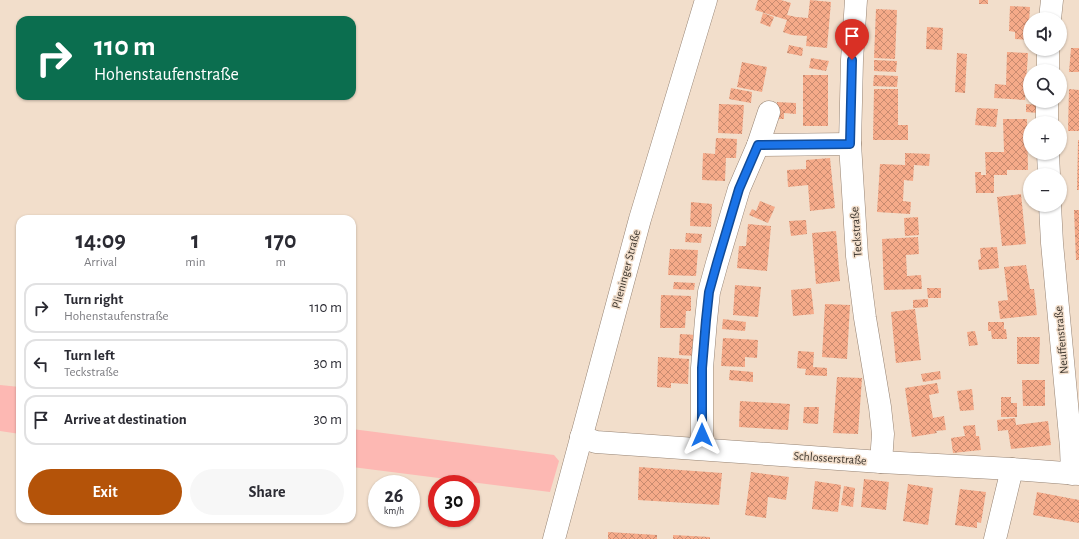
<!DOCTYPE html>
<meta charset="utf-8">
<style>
body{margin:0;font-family:"Alegreya Sans",sans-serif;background:#f7f7f7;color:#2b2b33;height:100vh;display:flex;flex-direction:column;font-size:15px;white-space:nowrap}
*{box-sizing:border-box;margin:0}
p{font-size:13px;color:#7c7c81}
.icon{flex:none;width:22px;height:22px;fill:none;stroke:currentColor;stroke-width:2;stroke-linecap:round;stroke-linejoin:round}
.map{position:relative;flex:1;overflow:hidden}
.sheet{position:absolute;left:16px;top:215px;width:340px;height:308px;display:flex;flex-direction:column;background:#fff;border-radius:12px;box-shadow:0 1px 3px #0004}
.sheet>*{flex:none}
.banner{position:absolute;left:16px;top:16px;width:340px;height:84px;border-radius:12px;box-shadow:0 1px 3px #0004;background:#0b6e4f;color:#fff;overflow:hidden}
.tools{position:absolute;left:1023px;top:12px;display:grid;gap:8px}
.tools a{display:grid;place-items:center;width:44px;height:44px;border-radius:50%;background:#fff;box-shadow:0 1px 3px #0004;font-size:20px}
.speed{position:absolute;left:368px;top:475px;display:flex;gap:8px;font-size:20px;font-weight:700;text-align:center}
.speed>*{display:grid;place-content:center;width:52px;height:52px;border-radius:50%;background:#fff;box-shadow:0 1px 3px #0004;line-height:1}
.speed small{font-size:10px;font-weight:400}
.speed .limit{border:6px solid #d22;background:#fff;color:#111}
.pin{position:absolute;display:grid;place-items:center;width:34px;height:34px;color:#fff;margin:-41px -17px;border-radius:50% 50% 50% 0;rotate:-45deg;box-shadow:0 0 4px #0007}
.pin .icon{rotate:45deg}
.me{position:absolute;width:44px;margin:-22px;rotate:0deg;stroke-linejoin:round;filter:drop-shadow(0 0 3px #0008)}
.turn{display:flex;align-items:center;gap:14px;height:84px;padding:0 12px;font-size:18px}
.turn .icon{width:52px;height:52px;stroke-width:2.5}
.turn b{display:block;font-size:28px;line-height:34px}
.eta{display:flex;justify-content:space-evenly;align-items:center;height:68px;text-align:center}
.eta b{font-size:24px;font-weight:700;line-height:28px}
.cta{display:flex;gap:8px;margin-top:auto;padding:8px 12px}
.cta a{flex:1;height:46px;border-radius:24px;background:#b45309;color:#fff;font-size:16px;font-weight:700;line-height:46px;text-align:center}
.cta a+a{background:#f7f7f7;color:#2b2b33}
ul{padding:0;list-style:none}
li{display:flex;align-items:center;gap:12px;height:50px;margin:0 8px 6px;padding:0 4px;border:2px solid #e1e1e2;border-radius:12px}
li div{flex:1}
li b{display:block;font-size:15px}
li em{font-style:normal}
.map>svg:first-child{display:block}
.grass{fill:#fdb8b3}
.building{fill:url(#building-cross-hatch)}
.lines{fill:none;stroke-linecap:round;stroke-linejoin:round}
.minor-casing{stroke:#968373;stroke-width:23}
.minor{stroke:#fff;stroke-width:22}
.route-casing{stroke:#114b97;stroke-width:10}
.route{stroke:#1a73e8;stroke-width:7}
.labels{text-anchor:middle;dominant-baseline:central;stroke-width:3;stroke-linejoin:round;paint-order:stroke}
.street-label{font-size:12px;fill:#3e372f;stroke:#f2decb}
</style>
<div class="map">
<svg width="1079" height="539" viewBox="0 0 1079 539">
<defs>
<pattern id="building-cross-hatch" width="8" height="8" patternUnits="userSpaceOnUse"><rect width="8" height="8" fill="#f5aa89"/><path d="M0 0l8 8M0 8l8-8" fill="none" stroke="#c88b70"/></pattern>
</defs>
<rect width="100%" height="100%" fill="#f2decb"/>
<!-- grass -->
<g class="grass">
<polygon points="0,385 20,387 20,434 0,431"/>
<polygon points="352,429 554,455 559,461 550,492 352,467"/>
</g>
<!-- building -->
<g class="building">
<polygon points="758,0 781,0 791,3 787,15 796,17 808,18 810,0 831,2 827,48 806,46 807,36 792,35 783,32 787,20 755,10"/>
<rect x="979" y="0" width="9" height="4"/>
<polygon points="1010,6 1030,7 1028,40 1015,39 1015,32 1009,31"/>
<polygon points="876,9 897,10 895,59 874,58"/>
<polygon points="763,13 774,17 770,27 760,23"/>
<polygon points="927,27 943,28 942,50 926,49"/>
<polygon points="789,45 803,48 802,56 787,53"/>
<polygon points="1071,48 1079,48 1079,72 1069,72"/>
<polygon points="1007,52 1028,53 1025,100 994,98 995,84 1006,85"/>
<polygon points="957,53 967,54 965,93 955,92"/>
<polygon points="811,58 829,61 826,71 809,68"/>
<polygon points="874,60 897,61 896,72 874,71"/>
<polygon points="742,62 767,67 762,92 737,87"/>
<rect x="803" y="75" width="25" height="51"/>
<polygon points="874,75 898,76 897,87 873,86"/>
<polygon points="731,88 752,92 751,103 729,99"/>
<polygon points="874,89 898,89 898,125 908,125 908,140 873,140"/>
<polygon points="1069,89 1079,90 1079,131 1068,131"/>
<polygon points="777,102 796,103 796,114 784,113 784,119 776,119"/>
<polygon points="719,104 744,105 742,134 718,133"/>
<polygon points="1026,104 1040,105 1039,113 1026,112"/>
<polygon points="977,108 998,109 996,127 975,125"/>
<polygon points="1003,119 1027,119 1028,170 1007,170 1007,175 994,175 994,193 976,193 975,172 981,172 981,175 986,175 985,152 1004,152"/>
<polygon points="716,138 737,139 736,158 726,158 725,181 702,180 703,153 715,154"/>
<polygon points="1078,140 1079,140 1079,190 1077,190"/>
<polygon points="905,153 930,154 929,166 914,165 913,181 904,180 903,201 911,202 910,214 877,212 880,164 905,165"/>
<polygon points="830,158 835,208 810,211 808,185 788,187 787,170 806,169 806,160"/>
<polygon points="1021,194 1026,244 1002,246 997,197"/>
<polygon points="760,201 775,207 768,223 749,215 752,209 756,211"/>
<polygon points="691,202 712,204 711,227 690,226"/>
<polygon points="1074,210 1079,210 1079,260 1076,260"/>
<polygon points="918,217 919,235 905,236 904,218"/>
<polygon points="806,220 807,234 791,236 789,221"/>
<polygon points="748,224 771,226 767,271 737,268 739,246 746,246"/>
<polygon points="836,231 840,281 816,284 812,233"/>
<polygon points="686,233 702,234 701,243 685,242"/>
<polygon points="918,237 919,254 906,255 907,276 921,275 922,289 884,290 882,239"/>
<polygon points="997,247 999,268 979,270 978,260 981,259 980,248"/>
<polygon points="670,249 698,250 696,276 668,275"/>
<polygon points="1026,265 1030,289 1034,289 1037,315 1000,319 998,301 1008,300 1004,267"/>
<polygon points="674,282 695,283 694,290 673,289"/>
<polygon points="735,285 761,287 758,317 733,315"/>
<polygon points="811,288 814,314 793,316 791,290"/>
<polygon points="927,288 941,288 941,298 928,298"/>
<polygon points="661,295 691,296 691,311 686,311 685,328 660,328"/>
<polygon points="928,299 928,307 913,308 913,300"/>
<polygon points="825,304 850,305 847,359 822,357"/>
<polygon points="915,309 921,360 896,363 891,312"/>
<polygon points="723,319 746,322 745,331 722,329"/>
<polygon points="988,322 1004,322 1004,329 1006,329 1007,339 992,339 991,331 988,331"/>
<polygon points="975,331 978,345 969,346 967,332"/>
<polygon points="680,334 697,335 696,356 679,355"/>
<polygon points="1017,337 1040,337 1039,364 1017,364"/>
<polygon points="723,338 758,340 757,358 745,357 745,367 721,366"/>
<polygon points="798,351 814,352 813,367 827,368 827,376 805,375 806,369 797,368"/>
<polygon points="658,357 689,359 688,384 671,383 671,388 657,387"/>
<polygon points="730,370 753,372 753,382 729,380"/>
<polygon points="940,371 941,379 923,382 921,374"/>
<polygon points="837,377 862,378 858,434 833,433"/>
<polygon points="1022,380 1045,380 1045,406 1023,406"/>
<polygon points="937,383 939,393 929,395 933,418 944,416 946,430 936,431 937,433 912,437 905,388"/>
<polygon points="972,389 974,410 960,411 957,391"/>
<polygon points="1001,397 1011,397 1011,403 1017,403 1017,417 1001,417"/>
<polygon points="740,401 790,404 788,430 739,427"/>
<polygon points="804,407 819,407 818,424 803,423"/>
<polygon points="1015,418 1016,425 1048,421 1051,445 1011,449 1008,430 998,431 997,420"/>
<polygon points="975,425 976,436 979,436 981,450 953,453 951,438 965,436 963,426"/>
<polygon points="639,467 722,473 719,505 638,500"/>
<polygon points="751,472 789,477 786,500 768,497 766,518 745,515"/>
<polygon points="864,479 889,482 886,510 861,507"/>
<polygon points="815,481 841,485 838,512 812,509"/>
<polygon points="908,484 933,488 928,525 903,521"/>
<polygon points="844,486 855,488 853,507 841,505"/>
<polygon points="960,489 986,492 981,523 977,522 977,528 955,525"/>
<polygon points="1037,492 1079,500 1079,523 1033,515"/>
<polygon points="608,532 657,535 657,539 608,539"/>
<polygon points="673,535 710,537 710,539 673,539"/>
</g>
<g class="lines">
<!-- minor casing -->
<g class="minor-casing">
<g id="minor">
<polyline points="856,0 852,60 850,144 857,256 865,318 880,407 883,434 881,462"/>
<polyline points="1050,19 1052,0"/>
<polyline points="1048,71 1048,49"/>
<polyline points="1047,123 1047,101"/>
<polyline points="758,145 769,112"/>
<polyline points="1048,153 1049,175"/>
<polyline points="1050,205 1052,243 1071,447 1072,474"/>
<polyline points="581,437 596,442 881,462 1012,469 1079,474"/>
<polyline points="702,448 702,368 706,320 709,292 717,263 739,189 758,145 850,144"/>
<polyline points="554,539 640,219 706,0"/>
<polyline points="995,539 1012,469"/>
</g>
</g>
<!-- minor -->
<use href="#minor" class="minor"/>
</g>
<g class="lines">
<!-- route casing -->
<g class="route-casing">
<polyline id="route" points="702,435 702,368 706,320 709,292 717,263 739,189 758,145 850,144 852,60"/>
</g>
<!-- route -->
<use href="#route" class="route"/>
</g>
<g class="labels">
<!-- street labels -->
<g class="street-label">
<text transform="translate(856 232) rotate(-94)">Teckstraße</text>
<text transform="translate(626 269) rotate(-75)">Plieninger Straße</text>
<text transform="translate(1061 340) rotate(-95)">Neuffenstraße</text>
<text transform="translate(830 458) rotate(4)">Schlosserstraße</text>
</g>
</g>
</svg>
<div class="tools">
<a><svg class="icon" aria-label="sound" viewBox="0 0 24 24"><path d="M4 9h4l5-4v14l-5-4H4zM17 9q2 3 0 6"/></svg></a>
<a><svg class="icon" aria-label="search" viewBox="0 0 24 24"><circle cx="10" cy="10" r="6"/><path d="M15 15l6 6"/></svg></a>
<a>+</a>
<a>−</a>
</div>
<div class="speed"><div>26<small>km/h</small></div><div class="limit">30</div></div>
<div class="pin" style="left:852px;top:60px;background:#d93025"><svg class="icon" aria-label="arrive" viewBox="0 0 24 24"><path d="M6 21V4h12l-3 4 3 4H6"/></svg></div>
<svg class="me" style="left:702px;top:435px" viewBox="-20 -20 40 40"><path d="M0-17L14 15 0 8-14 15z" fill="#1a73e8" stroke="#fff" stroke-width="4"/></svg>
<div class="banner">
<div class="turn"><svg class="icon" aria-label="right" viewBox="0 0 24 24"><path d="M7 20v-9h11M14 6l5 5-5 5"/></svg><div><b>110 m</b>Hohenstaufenstraße</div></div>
</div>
<section class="sheet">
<div class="eta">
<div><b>14:09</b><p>Arrival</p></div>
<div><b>1</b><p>min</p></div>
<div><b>170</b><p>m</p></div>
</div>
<ul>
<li><svg class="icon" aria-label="right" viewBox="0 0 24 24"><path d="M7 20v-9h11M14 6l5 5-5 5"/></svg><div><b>Turn right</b><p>Hohenstaufenstraße</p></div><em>110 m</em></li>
<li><svg class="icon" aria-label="left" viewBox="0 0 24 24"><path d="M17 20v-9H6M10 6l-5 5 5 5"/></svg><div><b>Turn left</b><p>Teckstraße</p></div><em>30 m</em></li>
<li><svg class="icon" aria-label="arrive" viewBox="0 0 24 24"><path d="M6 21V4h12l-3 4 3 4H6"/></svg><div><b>Arrive at destination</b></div><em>30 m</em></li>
</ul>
<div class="cta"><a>Exit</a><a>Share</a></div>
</section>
</div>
